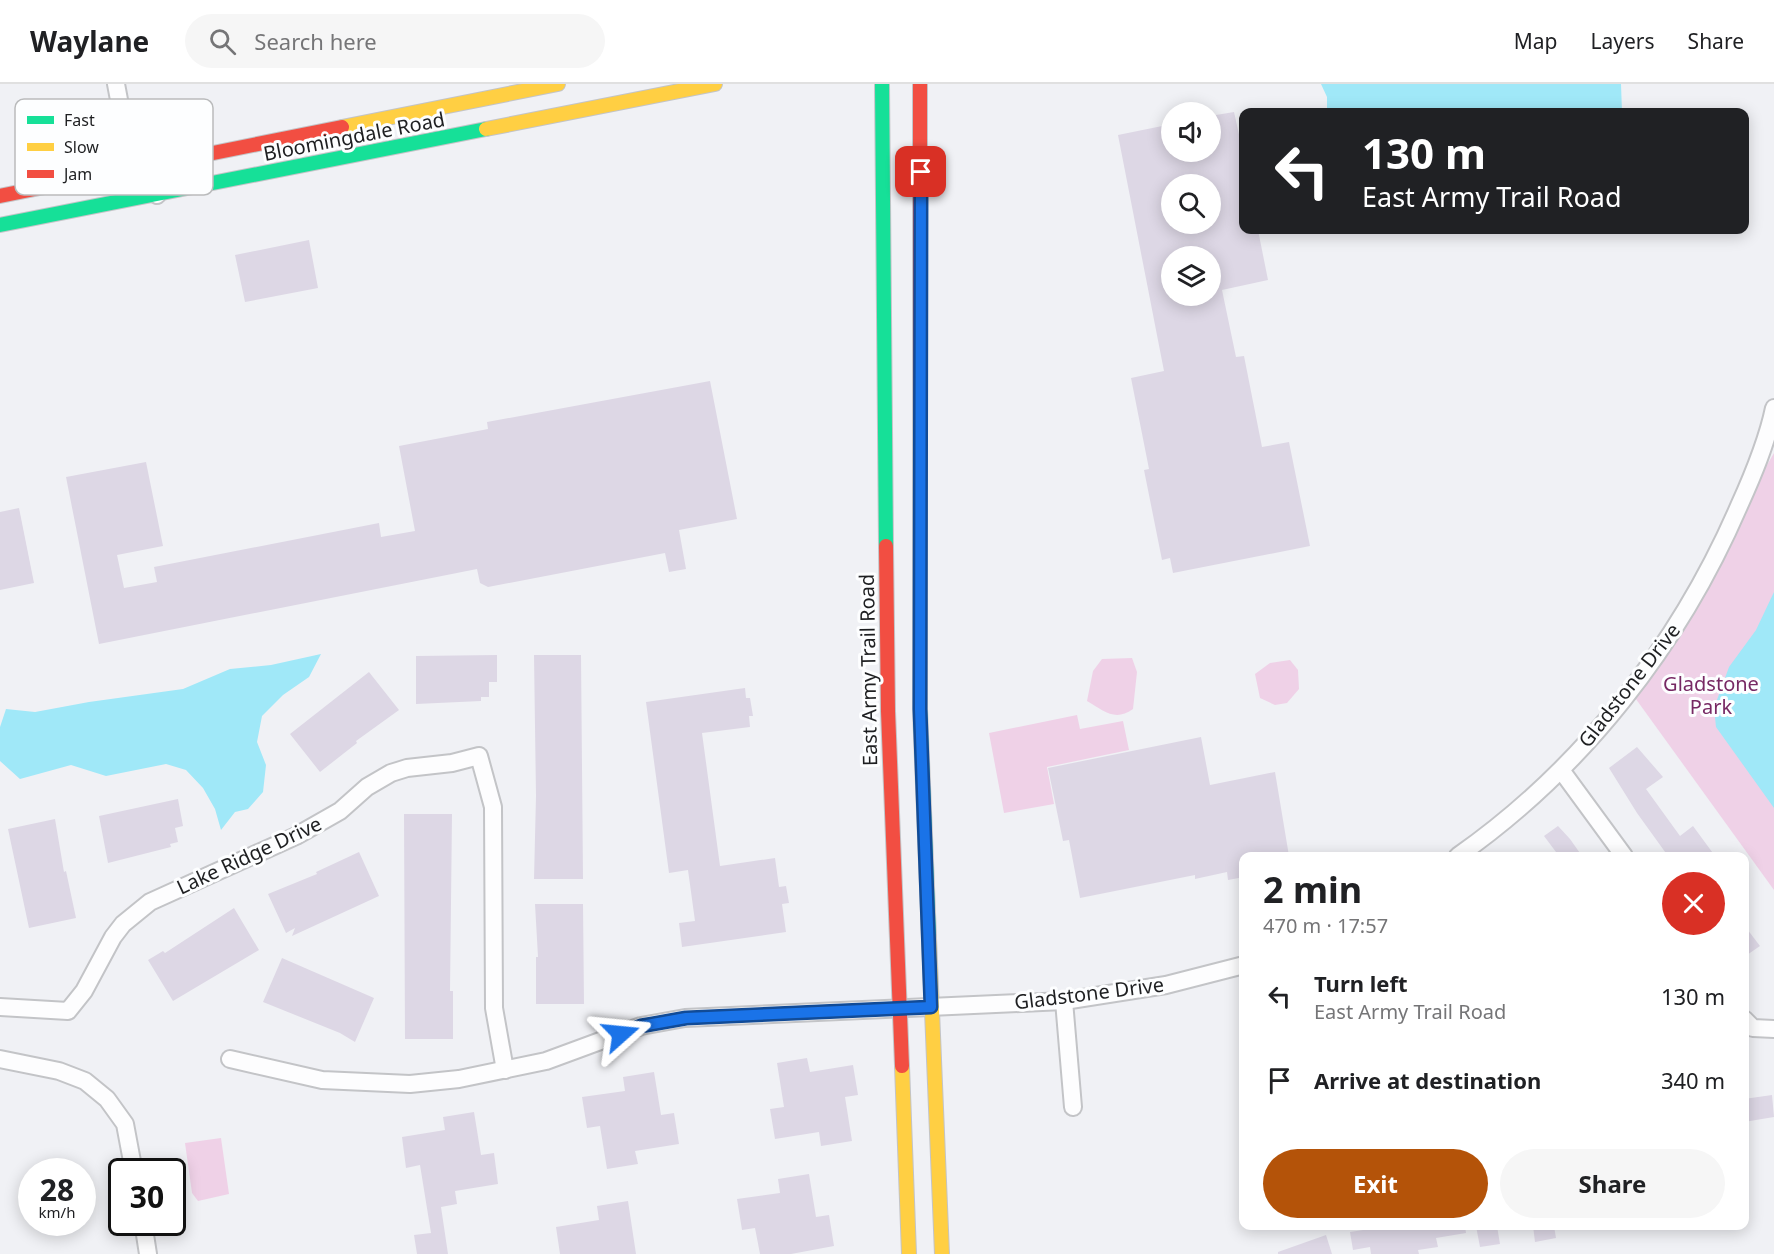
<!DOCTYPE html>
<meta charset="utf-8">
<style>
body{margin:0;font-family:"Noto Sans",sans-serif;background:#f6f6f6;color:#202124;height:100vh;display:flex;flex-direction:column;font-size:22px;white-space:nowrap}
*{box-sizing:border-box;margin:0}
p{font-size:20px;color:#757577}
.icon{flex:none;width:33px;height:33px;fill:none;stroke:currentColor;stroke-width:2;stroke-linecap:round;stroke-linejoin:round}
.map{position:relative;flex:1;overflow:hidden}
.details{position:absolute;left:1239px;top:768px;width:510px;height:378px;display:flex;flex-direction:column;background:#fff;border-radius:12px;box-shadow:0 3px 15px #0003}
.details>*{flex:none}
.guide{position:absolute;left:1239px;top:24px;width:510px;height:126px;border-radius:12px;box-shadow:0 3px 15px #0003;background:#202124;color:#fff;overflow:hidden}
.buttons{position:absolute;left:1161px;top:18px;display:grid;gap:12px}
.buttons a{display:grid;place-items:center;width:60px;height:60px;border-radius:50%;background:#fff;box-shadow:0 3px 15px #0003;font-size:30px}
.speed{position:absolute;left:18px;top:1074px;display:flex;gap:12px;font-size:30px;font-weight:700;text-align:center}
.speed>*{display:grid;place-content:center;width:78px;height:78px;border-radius:50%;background:#fff;box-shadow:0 3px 15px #0003;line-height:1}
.speed small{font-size:15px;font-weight:400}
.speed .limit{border:3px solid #111;border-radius:9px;background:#fff;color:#111}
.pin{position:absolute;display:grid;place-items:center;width:51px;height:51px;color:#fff;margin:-26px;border-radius:12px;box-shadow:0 3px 9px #0006}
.me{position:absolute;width:66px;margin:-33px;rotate:72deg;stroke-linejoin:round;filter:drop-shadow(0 0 4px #0008)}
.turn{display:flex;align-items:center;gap:21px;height:126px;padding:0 24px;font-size:27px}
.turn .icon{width:78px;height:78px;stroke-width:2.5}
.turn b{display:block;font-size:42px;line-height:51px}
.round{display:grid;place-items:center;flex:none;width:63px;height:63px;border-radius:32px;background:#f6f6f6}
.headline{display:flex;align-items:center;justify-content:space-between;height:102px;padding:0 24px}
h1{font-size:36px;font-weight:700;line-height:45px}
.primary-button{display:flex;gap:12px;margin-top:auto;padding:12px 24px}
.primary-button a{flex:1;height:69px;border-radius:36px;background:#b45309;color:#fff;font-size:24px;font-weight:700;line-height:69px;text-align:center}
.primary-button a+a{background:#f6f6f6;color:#202124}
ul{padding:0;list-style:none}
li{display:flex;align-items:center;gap:18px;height:84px;padding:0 24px}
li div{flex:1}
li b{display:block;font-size:22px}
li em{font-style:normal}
header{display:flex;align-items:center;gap:36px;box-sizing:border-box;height:84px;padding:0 30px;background:#fff;border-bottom:2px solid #e0e0e0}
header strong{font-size:28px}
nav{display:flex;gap:33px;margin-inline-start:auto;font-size:21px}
.search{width:420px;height:54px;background:#f6f6f6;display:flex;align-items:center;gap:15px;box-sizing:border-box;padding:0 21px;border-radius:33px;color:#757577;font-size:22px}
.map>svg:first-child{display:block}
.green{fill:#efd1e7}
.water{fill:#a0e8f8}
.building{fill:#ddd7e5;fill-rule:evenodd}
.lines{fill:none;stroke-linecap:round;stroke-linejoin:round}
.street-casing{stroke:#c3c4c7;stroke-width:20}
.fast-casing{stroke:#c3c4c7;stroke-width:16}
.slow-casing{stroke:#c3c4c7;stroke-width:16}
.jam-casing{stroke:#c3c4c7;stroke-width:16}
.street{stroke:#fdfdfe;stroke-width:16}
.fast{stroke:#16e098;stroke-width:14}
.slow{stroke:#ffcf43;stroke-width:14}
.jam{stroke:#f24e42;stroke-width:14}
.route-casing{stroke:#114b97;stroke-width:15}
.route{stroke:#1a73e8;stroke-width:10}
.labels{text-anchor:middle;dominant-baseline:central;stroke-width:6;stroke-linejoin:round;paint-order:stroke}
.street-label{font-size:20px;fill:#1e1f21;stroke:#fdfeff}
.park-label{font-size:20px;fill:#772964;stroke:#fdfeff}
.key{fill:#fdfeff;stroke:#babbbc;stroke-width:1.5}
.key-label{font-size:16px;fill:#1e1f21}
</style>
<header>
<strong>Waylane</strong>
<div class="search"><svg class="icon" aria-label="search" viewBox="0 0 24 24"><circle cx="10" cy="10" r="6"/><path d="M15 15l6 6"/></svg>Search here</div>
<nav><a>Map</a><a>Layers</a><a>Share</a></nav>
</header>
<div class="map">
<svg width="1774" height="1170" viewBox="0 0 1774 1170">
<rect width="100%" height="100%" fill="#f0f1f5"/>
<!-- green -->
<g class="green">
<polygon points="1774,369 1774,806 1633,611"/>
<path d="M1132,574l5,14 -4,37c-18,13 -29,2 -46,-8l6,-30 9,-12z"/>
<polygon points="1290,576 1298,586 1299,605 1287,619 1275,621 1260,614 1255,590 1270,579"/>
<polygon points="1077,631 1080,645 1123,637 1129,666 1047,683 1054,720 1004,729 989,649"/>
<polygon points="221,1054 229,1110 198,1117 192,1109 185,1059"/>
</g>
<!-- water -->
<g class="water">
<polygon points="1321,0 1621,0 1622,28 1327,28 1327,13"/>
<polygon points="1774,508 1774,724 1716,643 1714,624 1729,583 1756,546"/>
<polygon points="321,570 309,593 283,611 262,632 257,658 266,681 263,708 248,725 235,728 221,746 215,725 203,704 186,686 166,680 106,692 71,681 20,695 0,677 0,643 6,625 35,628 89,618 183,605 230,585 271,581"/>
</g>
<!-- building -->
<g class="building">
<path d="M1234,28l10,45v73h14l10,50 -46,10 14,67 8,-1 18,91 27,-5 21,104 -137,27 -3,-15 -8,2 -18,-90 5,-1 -18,-91 33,-7 -46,-236 54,-11v28h38v-36zM1172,100h38v40h-38zM1172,172h38v40h-38z"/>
<polygon points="309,156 318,204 245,218 235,171"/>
<polygon points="710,297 737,435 679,446 686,485 669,488 665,469 488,503 480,499 477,485 99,560 66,393 146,378 163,462 117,471 124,504 157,498 154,483 379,439 381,453 415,447 399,362 488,345 487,338"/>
<polygon points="19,424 34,499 0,506 0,428"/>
<polygon points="497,571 497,598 489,598 489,613 481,613 481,617 416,620 416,572"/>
<polygon points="534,571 581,571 583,795 534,795 536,712"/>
<polygon points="369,588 399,626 356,657 357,659 320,688 290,650"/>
<polygon points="745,604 746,614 750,614 753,632 749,632 750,643 702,649 720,782 775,774 779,803 786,802 789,819 782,820 786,848 682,863 679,839 695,837 688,786 669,789 646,618"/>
<polygon points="1201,653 1210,701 1275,688 1289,772 1244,772 1244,793 1228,796 1227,788 1195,795 1195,791 1080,814 1069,756 1063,757 1048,684"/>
<polygon points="1637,663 1663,693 1646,705 1680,752 1693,742 1715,772 1668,772 1637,729 1609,684"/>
<polygon points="178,715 183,742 175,744 178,758 170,760 171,763 108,779 99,732"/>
<polygon points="404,730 452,730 450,907 453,907 453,955 405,955"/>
<polygon points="55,735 64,788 66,787 76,834 29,844 8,745"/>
<polygon points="1558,742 1570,755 1582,772 1559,772 1544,752"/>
<polygon points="359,768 379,812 292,852 295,844 286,849 268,810 317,790 316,788"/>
<polygon points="535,820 583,820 584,920 536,920 536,873 538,873"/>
<polygon points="234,824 259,866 173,917 148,876 163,867 165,869"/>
<polygon points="1744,841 1760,862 1744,873"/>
<polygon points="282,874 374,914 355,958 340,949 263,918"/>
<polygon points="807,974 810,988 853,981 858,1011 845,1013 852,1057 821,1062 819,1048 775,1055 770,1025 784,1023 777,979"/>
<polygon points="654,988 661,1031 674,1029 679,1060 635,1067 638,1080 607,1085 600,1042 587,1044 582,1013 625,1007 623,993"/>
<polygon points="1772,1011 1774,1033 1744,1038 1744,1015"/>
<polygon points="474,1028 481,1071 494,1069 498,1100 455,1107 457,1120 441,1123 448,1170 417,1170 414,1151 431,1149 420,1081 406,1084 402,1053 445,1046 443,1033"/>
<polygon points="809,1090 816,1133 829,1131 834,1162 791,1170 760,1170 755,1144 742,1146 737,1115 780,1109 778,1095"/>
<polygon points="628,1117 636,1170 560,1170 556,1143 599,1136 597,1122"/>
<polygon points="1389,1142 1465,1142 1466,1149 1436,1154 1438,1163 1418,1166 1419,1170 1371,1170 1370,1163 1353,1166 1350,1148"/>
<polygon points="1476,1142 1497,1142 1500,1160 1480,1163"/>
<polygon points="1533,1142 1554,1142 1556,1154 1535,1158"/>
<polygon points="1326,1151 1332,1170 1278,1170 1278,1168"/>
</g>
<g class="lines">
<!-- street casing -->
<g class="street-casing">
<g id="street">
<polyline points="116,0 127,58 157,111"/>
<polyline points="1561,686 1624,772"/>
<path d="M1458,772c124,-87 221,-211 281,-350 14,-31 28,-64 35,-98"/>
<polyline points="1064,917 1073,1023"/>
<polyline points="0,923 68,927 84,907 113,853 123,840 150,818 296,752 340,727 367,703 391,689 407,684 452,679 479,672 493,723 494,924 505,986"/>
<polyline points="1744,935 1753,944 1774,945"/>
<polyline points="0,975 59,987 85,997 107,1015 125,1040 134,1088"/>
<polyline points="230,975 322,996 410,1000 459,995 546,977 641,942 685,934 1064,917 1166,901 1244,881"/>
<polyline points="143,1138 148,1170"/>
</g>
</g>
<!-- fast casing -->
<g class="fast-casing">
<g id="fast">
<polyline points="882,0 886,462"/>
<polyline points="0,141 486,45"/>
<polyline points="920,431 920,625 929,854"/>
</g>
</g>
<!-- slow casing -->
<g class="slow-casing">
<g id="slow">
<polyline points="342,43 558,0"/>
<polyline points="486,45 715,0"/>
<polyline points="929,854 942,1170"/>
<polyline points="902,982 909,1170"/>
</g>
</g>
<!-- jam casing -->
<g class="jam-casing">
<g id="jam">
<polyline points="920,0 920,431"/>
<polyline points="0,112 342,43"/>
<polyline points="886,462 888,627 902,982"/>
</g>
</g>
<!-- street -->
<use href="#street" class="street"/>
<!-- fast -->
<use href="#fast" class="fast"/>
<!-- slow -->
<use href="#slow" class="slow"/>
<!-- jam -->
<use href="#jam" class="jam"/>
</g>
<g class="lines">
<!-- route casing -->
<g class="route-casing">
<polyline id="route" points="621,950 641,942 686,934 931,923 920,625 921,88"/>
</g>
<!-- route -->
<use href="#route" class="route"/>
</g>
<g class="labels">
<!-- street labels -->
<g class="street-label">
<text transform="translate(354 52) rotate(-11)">Bloomingdale Road</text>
<text transform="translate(868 586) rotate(-91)">East Army Trail Road</text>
<text transform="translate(1629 601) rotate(-52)">Gladstone Drive</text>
<text transform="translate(249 771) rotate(-25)">Lake Ridge Drive</text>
<text transform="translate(1089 909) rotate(-7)">Gladstone Drive</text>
</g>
<!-- park labels -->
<g class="park-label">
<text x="1711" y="599">Gladstone<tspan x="1711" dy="23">Park</tspan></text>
</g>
</g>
<!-- legend -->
<rect x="15" y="15" width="198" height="96" rx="9" class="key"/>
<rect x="27" y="32" width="27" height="8" fill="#16e098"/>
<rect x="27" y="59" width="27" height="8" fill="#ffcf43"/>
<rect x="27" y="86" width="27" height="8" fill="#f24e42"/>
<g class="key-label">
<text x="64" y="42">Fast</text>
<text x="64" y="69">Slow</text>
<text x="64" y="96">Jam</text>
</g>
</svg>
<div class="buttons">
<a><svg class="icon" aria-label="sound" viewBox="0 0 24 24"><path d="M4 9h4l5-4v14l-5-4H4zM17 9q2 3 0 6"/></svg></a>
<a><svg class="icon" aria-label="search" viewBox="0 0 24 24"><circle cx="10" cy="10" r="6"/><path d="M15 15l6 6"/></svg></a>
<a><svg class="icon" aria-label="layers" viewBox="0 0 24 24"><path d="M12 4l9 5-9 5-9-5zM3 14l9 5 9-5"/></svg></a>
</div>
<div class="speed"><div>28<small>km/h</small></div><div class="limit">30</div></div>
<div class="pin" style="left:921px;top:88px;background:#d93025"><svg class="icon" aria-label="arrive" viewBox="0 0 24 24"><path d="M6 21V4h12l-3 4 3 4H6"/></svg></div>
<svg class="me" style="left:621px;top:950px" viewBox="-20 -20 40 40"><path d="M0-17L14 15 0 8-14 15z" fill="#1a73e8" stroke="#fff" stroke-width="4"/></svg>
<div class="guide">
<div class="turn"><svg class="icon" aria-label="left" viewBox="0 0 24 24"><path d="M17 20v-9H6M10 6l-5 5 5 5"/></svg><div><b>130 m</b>East Army Trail Road</div></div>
</div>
<section class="details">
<div class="headline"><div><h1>2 min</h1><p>470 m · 17:57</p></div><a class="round" style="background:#d93025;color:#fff"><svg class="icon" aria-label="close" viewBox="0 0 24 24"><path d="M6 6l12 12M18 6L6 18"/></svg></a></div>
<ul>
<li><svg class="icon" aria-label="left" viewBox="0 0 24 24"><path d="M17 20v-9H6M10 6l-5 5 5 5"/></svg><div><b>Turn left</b><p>East Army Trail Road</p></div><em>130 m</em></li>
<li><svg class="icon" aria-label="arrive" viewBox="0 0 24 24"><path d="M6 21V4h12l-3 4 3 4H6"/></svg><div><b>Arrive at destination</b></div><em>340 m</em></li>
</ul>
<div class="primary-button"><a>Exit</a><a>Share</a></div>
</section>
</div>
